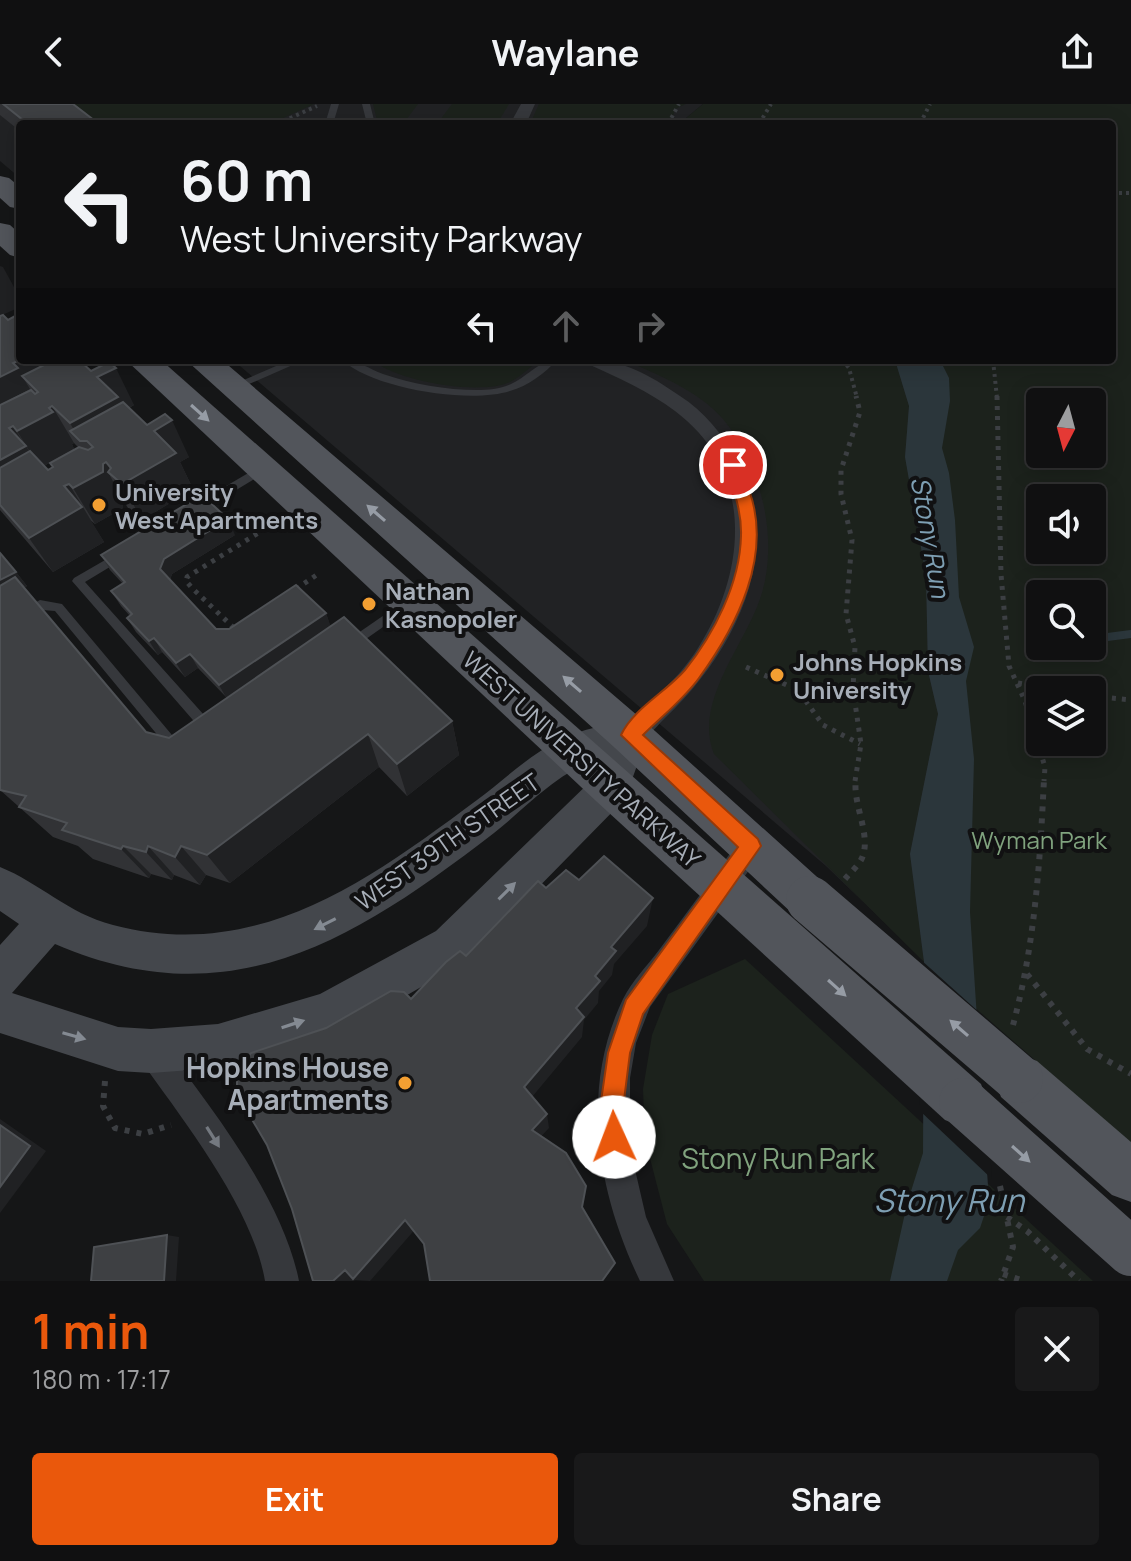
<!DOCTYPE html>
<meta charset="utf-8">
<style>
body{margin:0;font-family:Manrope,sans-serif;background:#19191a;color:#f1f3f6;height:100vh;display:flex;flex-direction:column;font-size:30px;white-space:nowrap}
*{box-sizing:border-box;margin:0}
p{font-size:26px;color:#9c9d9f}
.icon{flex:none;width:44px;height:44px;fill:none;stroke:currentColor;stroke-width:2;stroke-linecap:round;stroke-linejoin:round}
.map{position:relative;height:1177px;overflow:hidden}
.panel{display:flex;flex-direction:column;background:#101011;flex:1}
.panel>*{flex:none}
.banner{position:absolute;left:16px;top:16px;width:1100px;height:244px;border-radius:8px;box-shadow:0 4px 20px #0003,0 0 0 2px #303031;background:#101011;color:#f1f3f6;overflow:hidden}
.needle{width:52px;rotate:186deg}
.fabs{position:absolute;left:1026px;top:284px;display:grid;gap:16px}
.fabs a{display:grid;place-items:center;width:80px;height:80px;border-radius:8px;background:#101011;box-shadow:0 4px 20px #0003,0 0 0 2px #303031;font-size:40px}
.pin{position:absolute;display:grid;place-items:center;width:68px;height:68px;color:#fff;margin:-34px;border:4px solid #fff;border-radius:50%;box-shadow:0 2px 8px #0007}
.me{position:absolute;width:88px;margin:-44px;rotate:358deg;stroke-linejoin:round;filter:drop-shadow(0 0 6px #0008)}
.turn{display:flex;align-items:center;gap:28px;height:168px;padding:0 32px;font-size:36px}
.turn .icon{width:104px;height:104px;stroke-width:2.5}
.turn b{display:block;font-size:56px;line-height:68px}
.lanes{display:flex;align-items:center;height:76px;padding:0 32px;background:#0003;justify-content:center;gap:40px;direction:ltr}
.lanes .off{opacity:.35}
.round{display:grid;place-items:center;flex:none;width:84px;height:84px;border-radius:8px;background:#19191a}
.overview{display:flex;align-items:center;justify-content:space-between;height:136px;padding:0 32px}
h1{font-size:48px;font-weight:700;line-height:60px;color:#ea580c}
.action{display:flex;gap:16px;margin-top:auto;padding:16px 32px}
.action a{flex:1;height:92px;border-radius:8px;background:#ea580c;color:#fff;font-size:32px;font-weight:700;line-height:92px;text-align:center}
.action a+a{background:#19191a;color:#f1f3f6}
header{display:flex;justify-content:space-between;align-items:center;height:104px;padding:0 32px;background:#101011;font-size:36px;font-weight:700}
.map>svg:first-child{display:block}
.built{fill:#212224}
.green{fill:#1c221c;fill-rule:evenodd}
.water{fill:#2b363b}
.pier{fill:#151617}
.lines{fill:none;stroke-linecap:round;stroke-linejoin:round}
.stream{stroke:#2b363b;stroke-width:8}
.path-far2{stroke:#3c3f43;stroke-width:4;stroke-dasharray:3 4;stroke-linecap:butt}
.path-far1{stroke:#3c3f43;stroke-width:5;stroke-dasharray:4 6;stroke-linecap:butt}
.path{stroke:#3c3f43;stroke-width:6;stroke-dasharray:5 7;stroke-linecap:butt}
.lane{fill:#36383c;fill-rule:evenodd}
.street{fill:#36383c;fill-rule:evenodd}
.secondary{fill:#44474c;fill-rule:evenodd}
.primary{fill:#52555b;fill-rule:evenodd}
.primary-bridge{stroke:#52555b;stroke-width:48}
.wall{fill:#313235;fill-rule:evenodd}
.shaded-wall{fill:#202123}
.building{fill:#3e4043;stroke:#4e5155;stroke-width:2}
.oneway{fill:#969ca5}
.oneway2{fill:#848a92}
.oneway3{fill:#747980}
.route{fill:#ea580c;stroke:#983908;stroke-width:2}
.poi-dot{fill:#f39f32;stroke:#111112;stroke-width:3}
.labels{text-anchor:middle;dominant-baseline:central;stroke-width:8;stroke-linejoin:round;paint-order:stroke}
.poi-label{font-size:24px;font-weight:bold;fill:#a7aeb8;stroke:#111112;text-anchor:start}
.street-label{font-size:24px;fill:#a7aeb8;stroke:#111112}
.park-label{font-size:24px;fill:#80a37e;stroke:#111112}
.water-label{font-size:26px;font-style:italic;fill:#7e9fb3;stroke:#111112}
.near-poi-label{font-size:28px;font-weight:bold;fill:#a7aeb8;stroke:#111112;text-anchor:end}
.near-park-label{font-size:28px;fill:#80a37e;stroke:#111112}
.near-water-label{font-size:32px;font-style:italic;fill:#7e9fb3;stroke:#111112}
</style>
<header><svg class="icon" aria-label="back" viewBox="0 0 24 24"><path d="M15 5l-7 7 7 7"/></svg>Waylane<svg class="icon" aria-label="share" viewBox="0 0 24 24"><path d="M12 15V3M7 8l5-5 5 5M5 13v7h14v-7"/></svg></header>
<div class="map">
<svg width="1131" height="1177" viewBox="0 0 1131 1177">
<rect width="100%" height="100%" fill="#151617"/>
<!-- built -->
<g class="built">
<polygon points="0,0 703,0 679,20 20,20 20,74 0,57"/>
<polygon points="233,256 913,256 931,420 957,888 826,762"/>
</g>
<!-- green -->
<g class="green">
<polygon points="63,0 314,0 270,20 90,20"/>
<polygon points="373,0 418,0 403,20 378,20"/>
<polygon points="452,0 509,0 497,20 437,20"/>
<polygon points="539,0 686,0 675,5 671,20 530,20"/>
<path d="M703,0h428v1040l-174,-152 -44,-632h199v-236h-433zM1040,298h52v52h-52zM1040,394h52v52h-52zM1040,490h52v52h-52zM1040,586h52v52h-52z"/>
<path d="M372,256h168c-10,7 -20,17 -30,22 -31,14 -113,-1 -138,-22z"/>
<path d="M624,256h271l14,46 -4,51 21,119 2,95 10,43 -28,140 14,108 -210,-208c-21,-51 30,-108 46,-155 20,-57 2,-134 -37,-180 -24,-28 -66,-45 -99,-59z"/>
<polygon points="745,855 1093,1177 704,1177 667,1120 645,1035 643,985 652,931 668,890"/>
</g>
<!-- water -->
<polygon class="water" points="895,256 940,256 949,274 950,297 942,344 949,369 955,416 959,493 974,543 966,577 974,655 970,808 989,1097 980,1124 958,1146 947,1177 890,1177 907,1100 923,1049 924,858 910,750 938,610 928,567 926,472 905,353 909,302"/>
<!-- pier -->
<polygon class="pier" points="920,855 980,909 992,1075 919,1006"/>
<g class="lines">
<!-- stream -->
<polyline class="stream" points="1092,535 1131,530"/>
<!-- path-far2 -->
<g class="path-far2">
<polyline points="277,20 317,2"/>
<polyline points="668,20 679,0"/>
<polyline points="759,20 771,0"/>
<polyline points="920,20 930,0"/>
<polyline points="1112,89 1131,89"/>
<polyline points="842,256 849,264 857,294"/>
<polyline points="993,256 997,294"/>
</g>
<!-- path-far1 -->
<g class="path-far1">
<polyline points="997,292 1001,470 1009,562 1025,597 1045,663 1044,677"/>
<polyline points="296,485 318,470"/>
<polyline points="234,524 192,484 186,477 187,473 268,423"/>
<polyline points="746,563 798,586 823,621 860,640"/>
<polyline points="1018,579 1058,586"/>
<polyline points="1092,592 1131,596"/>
<polyline points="855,677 861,640 853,585 855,543 846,510 852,436 841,390 841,366 860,308 856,292"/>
</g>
<!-- path -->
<g class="path">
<path d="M845,775c5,-6 14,-14 17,-21 10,-23 -10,-54 -6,-79"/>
<polyline points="1027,870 1087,945 1131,970"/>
<path d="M1013,921c22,-81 27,-163 31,-246"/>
<polyline points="105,977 103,1002 115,1024 143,1030 171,1021"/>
<polyline points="1000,1082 1013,1143 1001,1177"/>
<polyline points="1007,1113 1027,1127 1079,1177"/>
<polyline points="1003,1170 1024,1177"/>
</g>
<!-- lane -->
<g class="lane">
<polygon points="331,0 339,0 333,20 325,20"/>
<polygon points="362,0 370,0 375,20 367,20"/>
<polygon points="290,256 304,256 238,285 235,286 230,283 232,281"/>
<path d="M342,256c16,0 27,9 41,14 29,10 63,16 94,16 12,0 25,-1 36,-7 16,-8 27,-23 44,-23 -12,13 -29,26 -47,31 -40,13 -136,-2 -168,-31z"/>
<polygon points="262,361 266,362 267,365 266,368 200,408 192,408 191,405 192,402"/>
<path d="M119,448l5,4 -1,3 -38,23 119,133 6,-2 4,1 2,4c-3,7 -10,11 -17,9l-127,-146 2,-3z"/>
<polygon points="40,496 62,500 182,643 184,647 182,651 178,652 174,651 55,507 42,506 0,530 0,519"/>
<polygon points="406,496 412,501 410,504 356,542 348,542 346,539 348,536"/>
</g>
<!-- street -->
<g class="street">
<polygon points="521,0 535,0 526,20 510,20"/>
<path d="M586,256c38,0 62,14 94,36 24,15 42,38 56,62 52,91 -2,195 -71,260 -12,12 -25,31 -44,25l-3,-8 3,-8c27,-23 58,-48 77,-79 49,-77 57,-177 -23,-237 -27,-20 -56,-33 -87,-47z"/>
<path d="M751,730l9,3 4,9 -4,9 -110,152 -14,36 -6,35v70l16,69 28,64h-34c-42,-88 -61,-190 -17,-282 9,-18 24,-33 36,-49 28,-37 55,-75 83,-113z"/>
<path d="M151,932l10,5c50,66 122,158 138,240h-34c-12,-72 -81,-160 -124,-220l-5,-10 5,-10z"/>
</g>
<!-- secondary -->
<path class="secondary" d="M630,615l13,5 5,11 -23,64 -159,162 -76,44 -50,24 -122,39 -67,5 -33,-2 -118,-38v-88l19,-21 -19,-13v-44c40,16 67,46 113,58 144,38 255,-44 364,-125 27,-20 52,-45 83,-60 22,-11 46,-15 70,-21zM603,654l-7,18 -160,155 -116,63 -102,30 -67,5 -33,-2 -106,-34 43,-49c176,76 301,-5 439,-111 33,-26 67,-65 109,-75z"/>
<!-- primary -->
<g class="primary">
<polygon points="0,72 9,74 20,83 20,105 10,103 0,94"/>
<polygon points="0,119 10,121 20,130 20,154 10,151 0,142"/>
<polygon points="126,256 161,256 981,980 988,998 981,1016 963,1023 945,1016 596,697"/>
<polygon points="186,256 222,256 645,618 826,781 833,796 826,811 810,818 794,811 615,644"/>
<polygon points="1019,950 1037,957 1131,1038 1131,1098 1112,1091 1001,993 994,975 1001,957"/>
</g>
<!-- primary-bridge -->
<g class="primary-bridge">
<polyline points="810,796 1019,975"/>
<polyline points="963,998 1131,1148"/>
</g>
</g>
<!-- wall -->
<g class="wall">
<polygon points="0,0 73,0 99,20 20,20 20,27 0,11"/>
<path d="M0,212l20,44 71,11 43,34 -5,3 18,17 42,32 -9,5 13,27 -51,31 -14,-12 -5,-8v8l-28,16 -5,-4 14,22 -51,30 -53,-62v-105l30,-15 -30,15zM74,339l5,5 -29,15 3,5 -5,2 -4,-4 30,-17 -2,-5z"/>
<polygon points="235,431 172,470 170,476 216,525 229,525 326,509 330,522 452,617 459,651 407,692 379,663 230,779 206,771 200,781 174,771 172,776 151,770 149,774 93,755 78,742 53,733 0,686 16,468 27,482 24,484 146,628 169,634 227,594 198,564 185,573 162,548 158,551 136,528 127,514 130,512 121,502 111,487 123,480 110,466 101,451"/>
</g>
<!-- shaded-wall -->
<g class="shaded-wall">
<polygon points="0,162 3,163 20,194 20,203 0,212"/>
<polygon points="20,256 56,256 22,272 30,285 0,301 0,273 13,259"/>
<polygon points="116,264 134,301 124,306 93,343 87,337 80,337 70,319 97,273"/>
<polygon points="52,302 74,339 72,340 74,345 40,364 17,327"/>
<polygon points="172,316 189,353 180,358 193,385 142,416 122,380 154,327"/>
<polygon points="13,322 49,378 0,401 0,356 9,324"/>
<polygon points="106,358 116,375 108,368 123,396 123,404 95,420 73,384"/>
<polygon points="69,380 104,438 53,468 29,434 64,382"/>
<polygon points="228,415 235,431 172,470 168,480 160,465 164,455"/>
<polygon points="16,468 27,482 0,497 0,476"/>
<polygon points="326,509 331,523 227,595 219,581"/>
<polygon points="154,534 162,548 158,551 149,537"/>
<polygon points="190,550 198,564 185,573 176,559"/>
<polygon points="452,617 459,651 407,692 397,660"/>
<polygon points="368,630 379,663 230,779 207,751"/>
<polygon points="123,742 151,770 149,774 121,745"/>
<polygon points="148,742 174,771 172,776 146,748"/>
<polygon points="181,742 206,771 200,781 175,753"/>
<polygon points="653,794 647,822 614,860 612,871 599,887 598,899 584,916 582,933 527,999 524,983 576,904 611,843"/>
<polygon points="547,1010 549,1024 535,1039 532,1026"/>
<polygon points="0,1015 46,1047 0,1109"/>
<polygon points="405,1116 418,1122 370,1177 355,1176 353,1177 333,1177"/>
<polygon points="167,1131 179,1133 176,1177 164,1177"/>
</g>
<!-- building -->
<g class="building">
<polygon points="3,0 73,0 99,20 28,20"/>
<polygon points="19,210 20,256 13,259 18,264 0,273 0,212 3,211 8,216"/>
<polygon points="54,256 79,256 91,267 109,258 116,264 97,273 118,293 70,319 52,302 49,304 53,308 17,327 13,322 9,324 26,342 0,356 0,301 31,286 35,290 38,288 22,272"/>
<polygon points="123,298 147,321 165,310 172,316 154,327 176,349 122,380 108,368 111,364 106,358 103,360 103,368 73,384 69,380 64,382 82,403 29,434 0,401 0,364 30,347 48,366 53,363 50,359 79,343 88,346 93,343 87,337 80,337 70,327"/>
<polygon points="202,391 228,415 164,455 160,465 216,525 229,525 296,481 326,509 219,581 190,550 176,559 154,534 149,537 127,514 132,510 111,487 125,478 101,451"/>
<polygon points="0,449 16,468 0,476"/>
<polygon points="15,473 146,628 169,634 344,513 452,617 397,660 368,630 207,751 181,742 175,753 148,742 146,748 123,742 121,745 62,726 67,719 19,703 26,692 0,686 0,482"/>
<polygon points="604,752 653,794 611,843 616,847 595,872 600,877 576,904 584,913 524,983 547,1010 532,1026 566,1049 586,1082 582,1103 615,1159 602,1177 430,1177 424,1140 405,1116 353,1175 345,1166 333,1177 313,1177 292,1105 267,1041 237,990 237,969 251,949 326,924 391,887 404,888 411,895 446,858 460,847 466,852 538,777 546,784 566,766 579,776"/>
<polygon points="0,1021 30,1042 0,1083"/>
<polygon points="167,1131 164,1177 91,1177 94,1143"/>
</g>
<!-- one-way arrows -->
<defs><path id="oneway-solid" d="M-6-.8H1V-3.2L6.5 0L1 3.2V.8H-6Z" transform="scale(2)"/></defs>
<g class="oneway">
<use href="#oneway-solid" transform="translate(200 309) rotate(42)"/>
<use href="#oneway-solid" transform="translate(376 409) rotate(-139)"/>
<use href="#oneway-solid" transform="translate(572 580) rotate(-139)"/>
<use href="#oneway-solid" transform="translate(837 884) rotate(42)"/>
<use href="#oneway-solid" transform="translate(959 924) rotate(-139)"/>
<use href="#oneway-solid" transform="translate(1021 1050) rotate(42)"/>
</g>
<g class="oneway2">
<use href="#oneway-solid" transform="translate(507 787) rotate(-45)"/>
<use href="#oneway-solid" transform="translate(325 820) rotate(153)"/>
<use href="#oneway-solid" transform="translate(293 920) rotate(-18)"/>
<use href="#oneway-solid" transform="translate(74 932) rotate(16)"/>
</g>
<use class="oneway3" href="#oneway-solid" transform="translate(213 1033) rotate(58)"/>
<!-- route -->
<path class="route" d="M733,355c11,4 13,21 16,31 24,65 -12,136 -50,188 -15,21 -38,39 -56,57l115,104 3,7 -118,168 -13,39 -7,55 3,29 -3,8 -9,4 -8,-4 -6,-37 8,-55 18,-53 112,-153 -117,-112c12,-26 45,-43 64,-65 29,-36 55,-87 56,-134 1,-25 -8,-48 -16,-71z"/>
<!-- markers -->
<g class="poi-dot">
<circle cx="99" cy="401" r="8"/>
<circle cx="369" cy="500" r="8"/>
<circle cx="777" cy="571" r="8"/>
<circle cx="405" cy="979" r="8"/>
</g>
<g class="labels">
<!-- poi labels -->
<g class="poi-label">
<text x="115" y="387">University<tspan x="115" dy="28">West Apartments</tspan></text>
<text x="385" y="486">Nathan<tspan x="385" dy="28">Kasnopoler</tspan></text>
<text x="793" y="557">Johns Hopkins<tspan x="793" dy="28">University</tspan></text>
</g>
<!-- street labels -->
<g class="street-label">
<text transform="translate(582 655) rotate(42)">WEST UNIVERSITY PARKWAY</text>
<text transform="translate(447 737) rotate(-35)">WEST 39TH STREET</text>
</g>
<!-- park labels -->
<g class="park-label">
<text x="1039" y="735">Wyman Park</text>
</g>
<!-- water labels -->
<g class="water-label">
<text transform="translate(931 433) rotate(80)">Stony Run</text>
</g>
<!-- near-poi labels -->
<g class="near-poi-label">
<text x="389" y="963">Hopkins House<tspan x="389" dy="32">Apartments</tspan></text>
</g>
<!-- near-park labels -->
<g class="near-park-label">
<text x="778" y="1054">Stony Run Park</text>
</g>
<!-- near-water labels -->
<g class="near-water-label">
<text x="949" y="1096">Stony Run</text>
</g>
</g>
</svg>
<div class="fabs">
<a><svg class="needle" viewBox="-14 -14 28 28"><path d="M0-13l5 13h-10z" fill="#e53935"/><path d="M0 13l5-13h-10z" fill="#9c9d9f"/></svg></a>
<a><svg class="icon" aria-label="sound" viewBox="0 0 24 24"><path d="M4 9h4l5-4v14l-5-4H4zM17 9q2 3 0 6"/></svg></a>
<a><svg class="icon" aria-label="search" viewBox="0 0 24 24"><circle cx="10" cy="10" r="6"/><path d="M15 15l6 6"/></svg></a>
<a><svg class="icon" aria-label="layers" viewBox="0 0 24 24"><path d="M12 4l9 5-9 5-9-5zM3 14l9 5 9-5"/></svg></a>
</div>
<div class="pin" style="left:733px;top:361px;background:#d93025"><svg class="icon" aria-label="arrive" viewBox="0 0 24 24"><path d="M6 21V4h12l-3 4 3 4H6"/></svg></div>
<svg class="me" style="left:614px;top:1033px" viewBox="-20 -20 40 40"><circle r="19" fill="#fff"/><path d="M0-13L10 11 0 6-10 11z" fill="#ea580c"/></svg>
<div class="banner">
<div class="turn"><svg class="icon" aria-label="left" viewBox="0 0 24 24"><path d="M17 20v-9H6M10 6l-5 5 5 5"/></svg><div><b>60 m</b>West University Parkway</div></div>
<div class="lanes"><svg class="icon" aria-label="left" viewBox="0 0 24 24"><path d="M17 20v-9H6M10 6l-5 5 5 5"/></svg><svg class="icon off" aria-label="ahead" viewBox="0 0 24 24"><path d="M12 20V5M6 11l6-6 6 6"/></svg><svg class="icon off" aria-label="right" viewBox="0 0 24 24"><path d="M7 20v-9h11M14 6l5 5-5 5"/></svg></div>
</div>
</div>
<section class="panel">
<div class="overview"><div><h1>1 min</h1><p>180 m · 17:17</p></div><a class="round"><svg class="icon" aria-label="close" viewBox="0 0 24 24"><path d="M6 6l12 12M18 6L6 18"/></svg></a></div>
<div class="action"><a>Exit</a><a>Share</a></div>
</section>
